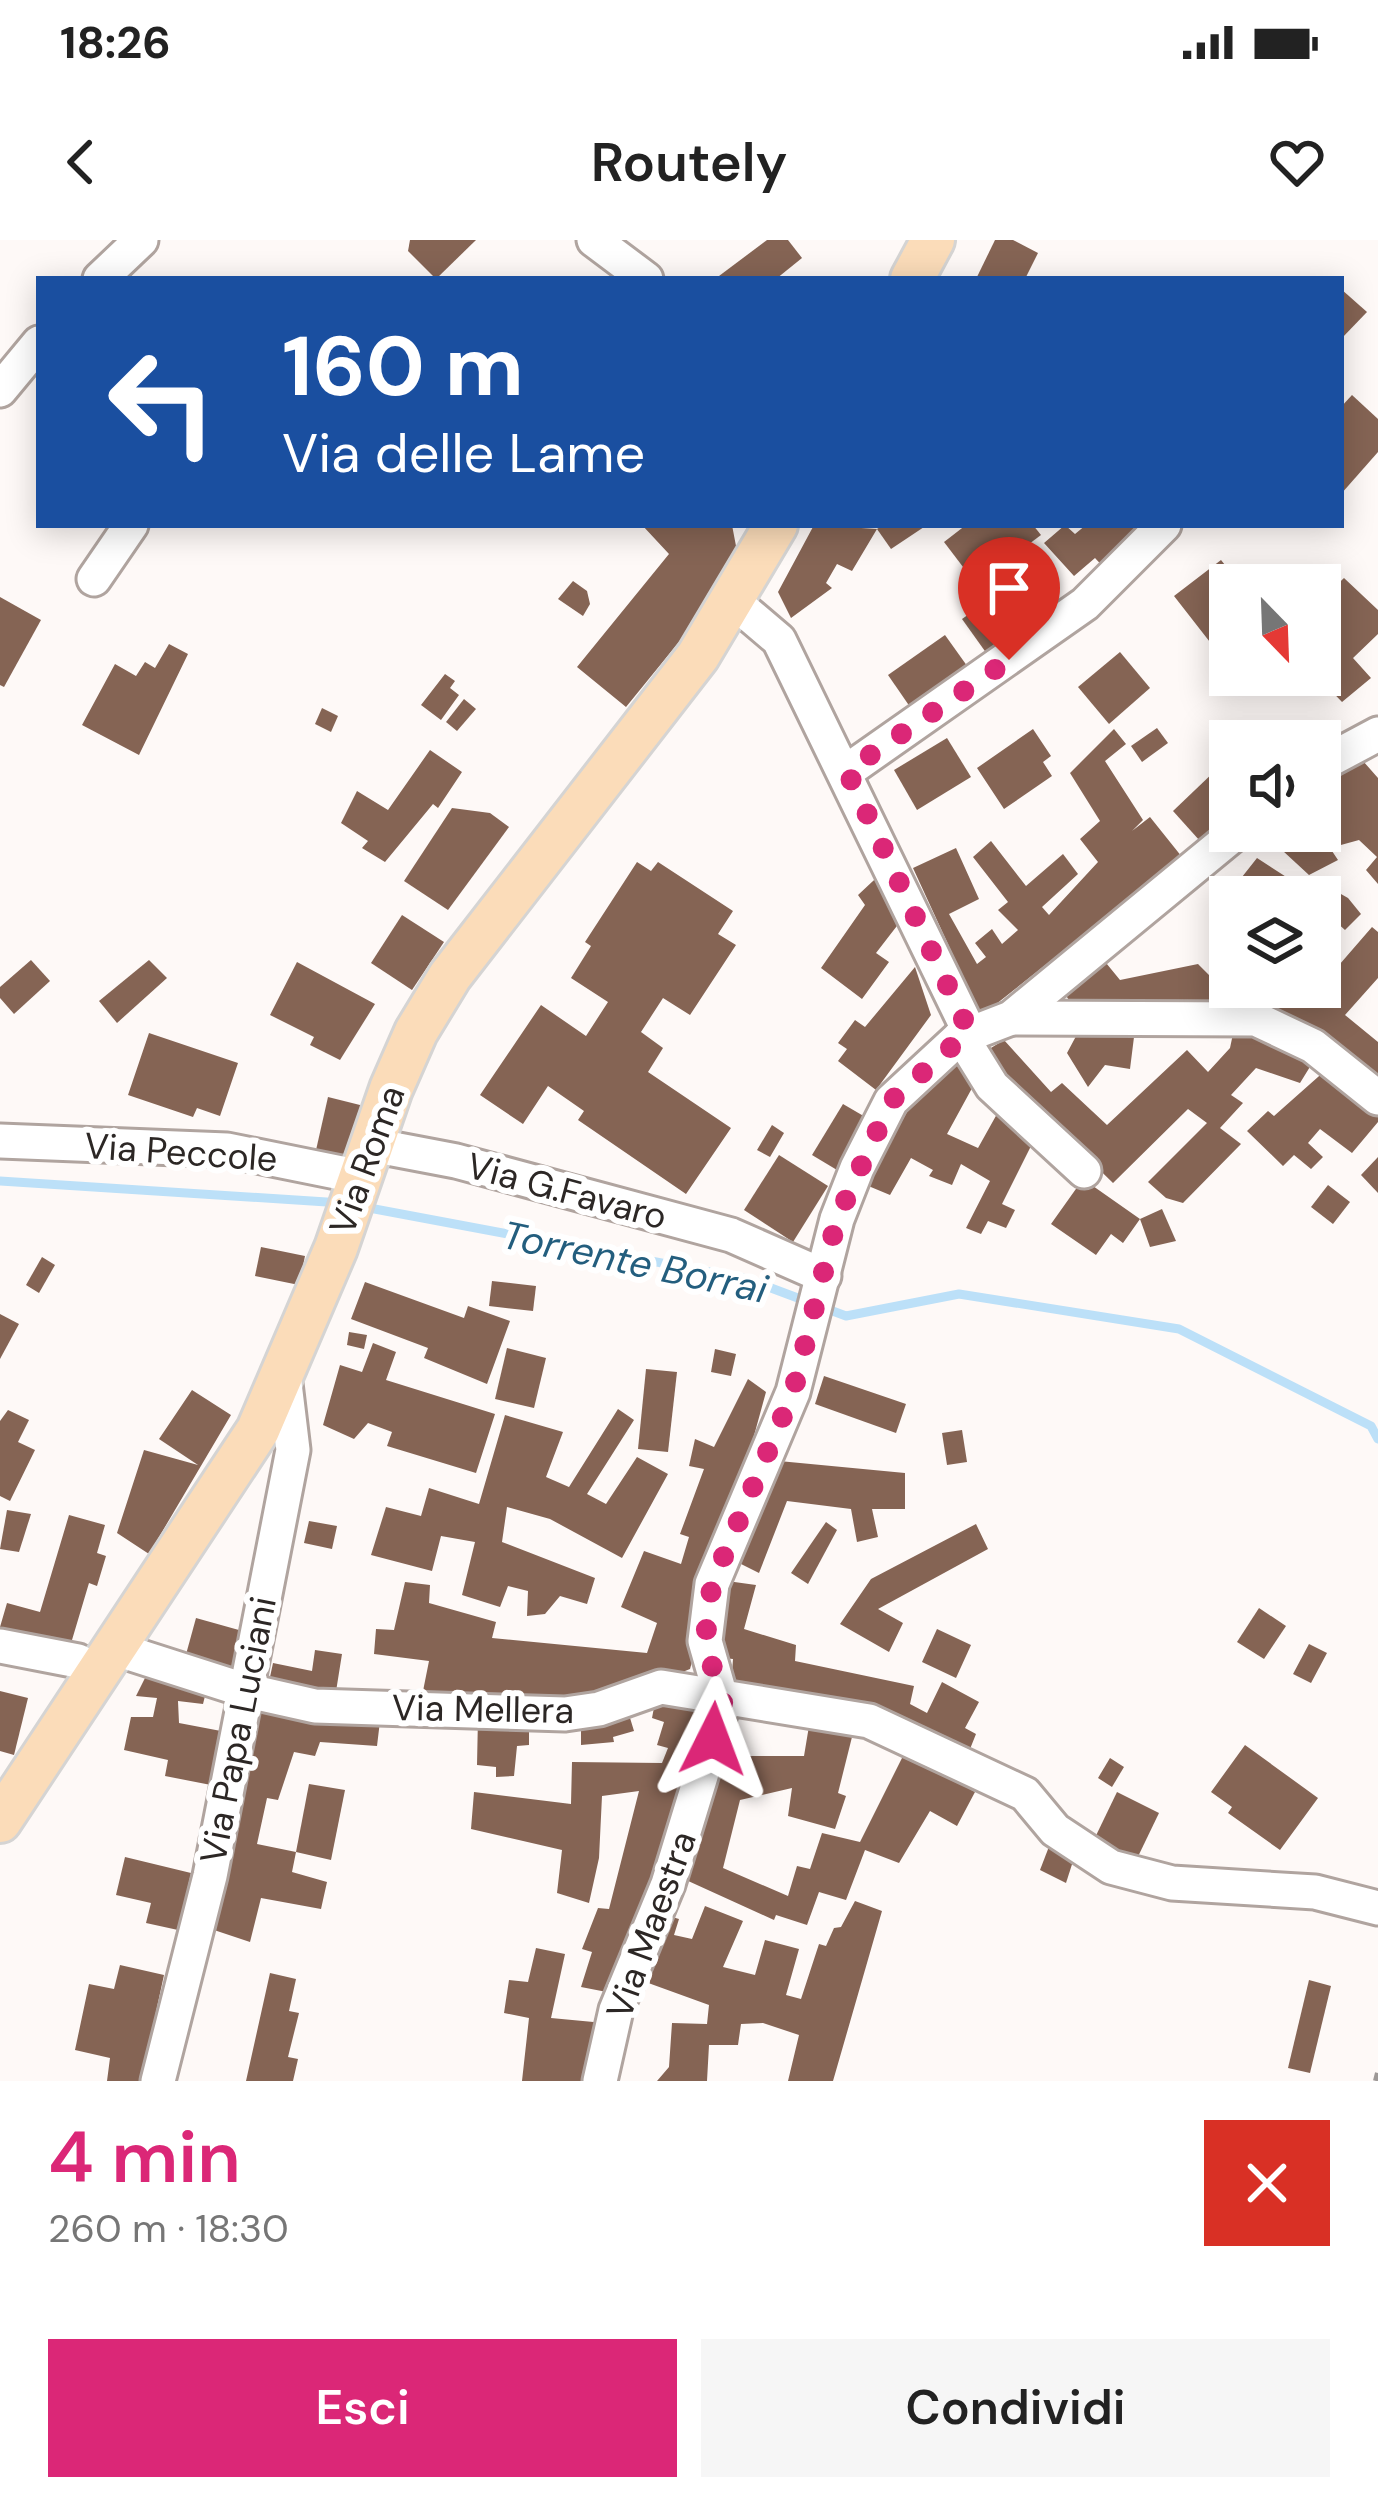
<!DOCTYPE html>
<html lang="it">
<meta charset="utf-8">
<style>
body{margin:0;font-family:"DM Sans",sans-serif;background:#f6f6f6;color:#222;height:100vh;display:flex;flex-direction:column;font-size:45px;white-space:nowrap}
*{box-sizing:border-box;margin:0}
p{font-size:39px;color:#767676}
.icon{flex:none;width:66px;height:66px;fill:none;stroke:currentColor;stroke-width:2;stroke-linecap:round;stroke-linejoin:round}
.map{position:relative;height:1841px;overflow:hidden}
.side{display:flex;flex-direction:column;background:#fff;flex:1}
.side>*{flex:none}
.banner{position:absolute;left:36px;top:36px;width:1308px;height:252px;border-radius:0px;box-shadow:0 6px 30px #0003;background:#1a4fa0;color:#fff;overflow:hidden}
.needle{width:78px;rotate:157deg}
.controls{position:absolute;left:1209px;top:324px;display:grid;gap:24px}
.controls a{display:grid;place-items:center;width:132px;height:132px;border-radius:0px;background:#fff;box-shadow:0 6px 30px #0003;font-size:60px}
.pin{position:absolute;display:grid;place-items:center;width:102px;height:102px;color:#fff;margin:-123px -51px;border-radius:50% 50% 50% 0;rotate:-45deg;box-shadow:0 0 12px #0007}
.pin .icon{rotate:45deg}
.me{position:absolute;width:132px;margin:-66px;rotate:3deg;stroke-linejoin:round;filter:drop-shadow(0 0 9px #0008)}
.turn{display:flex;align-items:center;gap:42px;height:252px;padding:0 48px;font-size:54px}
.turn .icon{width:156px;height:156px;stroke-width:2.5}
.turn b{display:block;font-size:84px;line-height:102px}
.round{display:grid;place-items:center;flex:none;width:126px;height:126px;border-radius:0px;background:#f6f6f6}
.overview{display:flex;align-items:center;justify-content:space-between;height:204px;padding:0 48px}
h1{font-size:72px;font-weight:600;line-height:90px;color:#db2777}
.cta{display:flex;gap:24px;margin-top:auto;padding:24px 48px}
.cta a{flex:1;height:138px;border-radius:0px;background:#db2777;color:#fff;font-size:48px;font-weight:600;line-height:138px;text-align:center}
.cta a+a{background:#f6f6f6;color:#222}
.status{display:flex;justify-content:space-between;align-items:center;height:84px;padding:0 60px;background:#fff;direction:ltr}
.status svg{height:33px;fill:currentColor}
header{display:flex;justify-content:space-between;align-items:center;height:156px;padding:0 48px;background:#fff;font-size:54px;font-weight:600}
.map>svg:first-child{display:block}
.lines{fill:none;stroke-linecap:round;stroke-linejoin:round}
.stream{stroke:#bce0f8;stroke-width:9}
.building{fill:#856454}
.minor-casing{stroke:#b0a49f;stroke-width:39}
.major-casing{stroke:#d5d4d3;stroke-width:48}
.path{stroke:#9e9997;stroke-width:6;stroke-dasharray:12 6;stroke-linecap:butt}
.minor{stroke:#fff;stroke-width:33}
.major{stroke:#fbdcb9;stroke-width:42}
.route{stroke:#db2777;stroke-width:21;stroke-dasharray:0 37.8}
.labels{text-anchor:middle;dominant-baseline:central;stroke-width:12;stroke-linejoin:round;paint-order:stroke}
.street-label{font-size:36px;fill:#2c2725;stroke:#fff}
.water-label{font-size:39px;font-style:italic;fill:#235e7e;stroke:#fff}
</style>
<div class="status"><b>18:26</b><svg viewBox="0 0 49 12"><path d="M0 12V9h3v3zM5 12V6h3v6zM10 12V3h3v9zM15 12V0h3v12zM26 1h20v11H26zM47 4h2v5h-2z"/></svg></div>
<header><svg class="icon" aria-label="back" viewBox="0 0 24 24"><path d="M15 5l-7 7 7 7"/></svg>Routely<svg class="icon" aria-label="heart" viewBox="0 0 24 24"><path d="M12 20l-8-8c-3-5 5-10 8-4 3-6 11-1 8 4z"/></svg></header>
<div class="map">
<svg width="1378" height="1841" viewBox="0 0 1378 1841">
<rect width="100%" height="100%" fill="#fef9f7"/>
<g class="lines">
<!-- stream -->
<g class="stream">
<polyline points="0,941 342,963"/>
<polyline points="364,967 747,1039 846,1076 959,1054 1179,1089 1371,1186 1378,1199"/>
</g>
</g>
<!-- building -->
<g class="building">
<polygon points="410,0 476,0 436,39 408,11"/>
<polygon points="767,0 788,0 802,18 776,39 715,39"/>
<polygon points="995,0 1013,0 1038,13 1025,39 976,39"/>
<polygon points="1341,49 1367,72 1341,99"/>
<polygon points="1352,155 1378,179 1378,212 1341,254 1341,167"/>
<polygon points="642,285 732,285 740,327 626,467 577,427 669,314"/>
<polygon points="814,285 877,289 852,331 837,324 826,343 832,348 791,378 778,352"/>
<polygon points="883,285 927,285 891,309 877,289"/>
<polygon points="966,285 1033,285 1041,295 976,344 944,302"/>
<polygon points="1065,285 1075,294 1086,285 1145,285 1109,333 1095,318 1074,336 1044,303"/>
<polygon points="1221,320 1241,345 1230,345 1230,392 1213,406 1174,356"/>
<polygon points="1344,338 1378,370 1378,394 1353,418 1371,438 1342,462 1316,435 1320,435 1320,361"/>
<polygon points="1017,340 1047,381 992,421 962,379"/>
<polygon points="573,341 587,351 590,364 583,376 558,359"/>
<polygon points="0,357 41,380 4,447 0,445"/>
<polygon points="945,395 975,437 917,477 888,435"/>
<polygon points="169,404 188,414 139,515 82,485 115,424 136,436 145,422 155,428"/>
<polygon points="1120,412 1150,448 1109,484 1078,447"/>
<polygon points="445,434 455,441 450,448 459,455 441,480 421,465"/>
<polygon points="464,459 476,469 457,491 446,482"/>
<polygon points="322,468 338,476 331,492 315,484"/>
<polygon points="1157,488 1168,503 1142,522 1131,506"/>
<polygon points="1033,489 1051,516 1043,522 1052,536 1004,569 977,528"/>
<polygon points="1114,489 1126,504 1105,521 1143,580 1132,591 1150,577 1182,617 981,776 913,628 956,608 979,659 949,674 977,724 986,717 975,703 992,689 1002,704 1018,690 998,670 1008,662 973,617 991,601 1026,646 1063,614 1078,634 1042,667 1049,675 1098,622 1080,599 1100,581 1070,533"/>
<polygon points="947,498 971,537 917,570 894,530"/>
<polygon points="430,510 462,532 438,568 433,564 385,622 362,608 368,601 341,583 357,551 388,570"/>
<polygon points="1363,521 1378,538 1378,644 1366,630 1377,617 1359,600 1330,608 1338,620 1309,635 1270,599 1271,591 1320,591 1330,575 1320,564 1320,549"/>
<polygon points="1217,529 1230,546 1230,579 1200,601 1173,571"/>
<polygon points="452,568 490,573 509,587 448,670 404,641"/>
<polygon points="1257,618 1308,651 1318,641 1348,658 1361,674 1345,690 1335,681 1320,698 1320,657 1275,657 1264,647 1257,656 1242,637"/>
<polygon points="637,622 651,631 658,622 733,671 718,694 736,705 690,775 663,758 641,792 663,808 648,832 731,888 686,954 578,880 584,871 548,846 523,884 480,855 541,765 586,796 608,762 571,738 591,706 585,702"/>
<polygon points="888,627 910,669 876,713 889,722 862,759 821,728 865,665 858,655"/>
<polygon points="402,675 444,702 412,750 371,723"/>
<polygon points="1372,687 1378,692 1378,738 1345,775 1378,802 1378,841 1266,775 1289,747 1310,755 1320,747"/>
<polygon points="1102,718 1120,740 1198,724 1212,738 1230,722 1230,747 1274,747 1245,772 1078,773 1062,750"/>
<polygon points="31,720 50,741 14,774 0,758 0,747"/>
<polygon points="149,720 167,738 117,783 99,761"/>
<polygon points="297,722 375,764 340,820 310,805 314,797 270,775"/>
<polygon points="915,727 931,775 876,850 838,821 847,809 838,803 855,780 865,787"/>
<polygon points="1082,785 1135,789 1130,829 1105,825 1088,847 1067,813"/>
<polygon points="1234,789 1316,817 1300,843 1256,828 1231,855 1243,863 1220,888 1241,904 1183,963 1166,958 1148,942 1207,883 1188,869 1113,943 981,814 1004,800 1051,852 1062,843 1107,885 1187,810 1208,832 1230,808"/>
<polygon points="149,793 238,823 220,876 197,868 193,877 128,855"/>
<polygon points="965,816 977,839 947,894 978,908 1002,865 1036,896 1002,964 1015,970 1006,988 988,981 981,994 966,988 990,941 961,924 952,945 929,936 933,930 911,918 890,955 866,945 907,872"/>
<polygon points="1327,829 1378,861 1378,882 1352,913 1320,889 1308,903 1323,917 1311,929 1294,915 1283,926 1247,891 1268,871 1274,876"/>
<polygon points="328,857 364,866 349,927 314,919"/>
<polygon points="843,864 867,878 837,930 812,915"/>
<polygon points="772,885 784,893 770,917 757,910"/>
<polygon points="779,915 828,946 793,1002 744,970"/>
<polygon points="1378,917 1378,953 1361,935"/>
<polygon points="1083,939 1140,979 1123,1003 1111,994 1096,1015 1051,984"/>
<polygon points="1328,945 1350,962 1333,984 1311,967"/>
<polygon points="1162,969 1176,1001 1150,1007 1140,979"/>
<polygon points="261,1007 305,1016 299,1045 255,1036"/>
<polygon points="42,1017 55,1025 39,1053 26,1045"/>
<polygon points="492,1041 536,1046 533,1071 489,1066"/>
<polygon points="365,1042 464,1078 468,1066 510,1081 487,1144 424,1118 428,1108 351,1079"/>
<polygon points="0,1074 19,1084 0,1119"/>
<polygon points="349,1092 367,1095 364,1109 347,1105"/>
<polygon points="373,1103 396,1112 386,1140 495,1174 476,1233 387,1206 392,1192 368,1183 354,1199 323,1185 340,1125 362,1132"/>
<polygon points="507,1108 546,1118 534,1168 495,1159"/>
<polygon points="715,1109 736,1114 731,1136 711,1132"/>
<polygon points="646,1129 677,1132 668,1212 638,1209"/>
<polygon points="824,1136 906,1164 896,1193 815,1164"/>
<polygon points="748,1139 766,1152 690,1429 610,1461 422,1456 429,1421 374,1414 376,1389 394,1390 405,1342 430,1345 429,1363 496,1382 492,1398 647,1413 657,1383 621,1367 644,1311 681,1324 689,1297 680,1294 704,1229 689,1226 695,1199 714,1207"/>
<polygon points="192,1150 231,1175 149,1314 117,1293 144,1210 198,1225 159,1199"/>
<polygon points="618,1169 634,1180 587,1254 606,1264 637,1217 668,1234 622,1318 550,1279 507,1267 502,1302 595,1338 587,1364 560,1356 545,1374 527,1376 528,1351 508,1346 500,1367 462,1355 475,1302 441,1296 432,1331 371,1315 386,1267 421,1276 429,1248 479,1264 505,1175 563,1192 546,1237 569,1247"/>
<polygon points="8,1170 29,1180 18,1202 35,1210 10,1261 0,1256 0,1181"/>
<polygon points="962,1190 967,1222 947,1225 942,1193"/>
<polygon points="779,1221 905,1233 905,1269 872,1269 878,1297 857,1302 851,1269 787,1261 759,1333 729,1318 759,1250 770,1250"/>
<polygon points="7,1270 31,1274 19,1312 0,1309"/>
<polygon points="69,1275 105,1285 97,1313 106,1316 97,1346 89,1343 69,1410 0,1387 7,1363 40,1372"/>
<polygon points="309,1281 337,1286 332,1309 304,1303"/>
<polygon points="826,1282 837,1290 808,1344 791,1333"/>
<polygon points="976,1284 988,1309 878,1369 903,1383 889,1412 840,1384 871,1339"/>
<polygon points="720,1340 756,1345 744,1389 796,1405 795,1421 914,1446 910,1464 927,1473 942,1442 979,1462 965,1488 976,1494 968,1514 943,1534 975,1552 957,1586 930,1571 899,1623 865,1610 846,1660 819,1652 807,1685 776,1675 774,1680 686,1640 718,1516 804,1516 810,1480 853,1493 838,1553 846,1556 835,1589 788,1576 792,1548 740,1560 723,1628 788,1656 797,1626 810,1629 822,1593 860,1602 917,1488 731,1446 733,1419 713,1417"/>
<polygon points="1259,1368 1286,1386 1264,1419 1237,1402"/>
<polygon points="196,1378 246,1392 232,1442 182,1429"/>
<polygon points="937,1389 971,1405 956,1438 922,1422"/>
<polygon points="1309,1404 1327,1413 1311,1443 1293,1434"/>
<polygon points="315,1410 342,1414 334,1464 267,1451 273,1423 312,1431"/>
<polygon points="147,1434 208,1444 203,1464 178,1461 179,1483 221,1491 211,1545 165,1536 168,1520 124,1510 131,1477 153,1477 157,1458 136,1456"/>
<polygon points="0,1451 28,1458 14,1515 0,1511"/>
<polygon points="656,1457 708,1465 617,1754 581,1747 592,1712 582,1709 598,1668 609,1669 639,1551 602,1556 599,1618 589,1663 557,1653 562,1610 471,1589 474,1552 571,1564 572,1522 662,1523 668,1508 657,1505 664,1482 652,1478"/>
<polygon points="261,1462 380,1481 377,1506 320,1502 315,1516 294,1512 278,1560 267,1558 257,1604 296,1612 292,1632 327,1642 321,1669 261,1658 250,1702 211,1689"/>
<polygon points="627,1468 634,1491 613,1497 614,1502 581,1505 581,1479"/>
<polygon points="478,1477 529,1479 529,1505 517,1506 514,1536 496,1537 496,1527 477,1525"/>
<polygon points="1245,1505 1318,1558 1280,1610 1228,1573 1232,1567 1211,1552"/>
<polygon points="1110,1518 1124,1527 1112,1547 1098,1538"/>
<polygon points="309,1544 345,1550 331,1620 296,1612"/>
<polygon points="1117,1552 1159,1573 1132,1629 1090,1608"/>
<polygon points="1050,1604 1075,1615 1066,1643 1040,1630"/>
<polygon points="125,1617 191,1633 178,1690 146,1683 151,1663 116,1655"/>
<polygon points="855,1661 882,1671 833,1841 788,1841 799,1795 763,1783 741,1784 738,1805 709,1805 707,1841 657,1841 669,1827 672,1783 707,1784 709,1765 640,1740 662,1674 679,1679 674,1695 692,1699 705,1666 743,1681 723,1727 755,1735 765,1700 799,1709 786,1755 801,1759 819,1704 826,1706 834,1688 841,1687"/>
<polygon points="536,1708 565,1714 551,1778 604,1783 589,1841 522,1841 529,1778 504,1773 509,1740 528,1742"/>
<polygon points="120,1725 164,1735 141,1841 107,1841 110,1818 75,1810 89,1744 114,1749"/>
<polygon points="270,1733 296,1739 289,1771 299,1773 288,1817 298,1819 293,1841 246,1841"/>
<polygon points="1309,1740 1331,1746 1310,1833 1288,1828"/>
</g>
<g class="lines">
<!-- minor casing -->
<g class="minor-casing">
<g id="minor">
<polyline points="594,0 646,39"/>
<polyline points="100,39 141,0"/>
<polyline points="0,150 39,103"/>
<polyline points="94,339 131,285"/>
<polyline points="733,361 779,400 969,791"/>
<polyline points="1320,525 1378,494"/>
<polyline points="847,531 1085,364 1164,285"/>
<polyline points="1011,778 1256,779 1313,806 1378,858"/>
<polyline points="961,796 992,846 1084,931"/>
<polyline points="0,901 227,910 361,937"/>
<polyline points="372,905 456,921 731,995 824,1036"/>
<polyline points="0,1406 78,1421 100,1433"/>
<polyline points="116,1409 244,1450 315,1466 565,1474 599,1469 661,1447 869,1481 1025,1554 1055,1590 1111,1627 1172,1643 1315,1652 1378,1668"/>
<polyline points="158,1841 210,1636 293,1210 284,1135"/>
<polyline points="600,1841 616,1770 668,1644 723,1464 705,1401 712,1344 793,1152 837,979 857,928 891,861 959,798 1011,778 1238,591"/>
</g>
</g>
<!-- major casing -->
<g class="major-casing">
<g id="major">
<polyline points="912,39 933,0"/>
<polyline points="0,1581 258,1190 336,1008 391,849 416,792 450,736 698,416 776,285"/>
</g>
</g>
<!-- path -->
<polyline class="path" points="1376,1841 1378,1833"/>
<!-- minor -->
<use href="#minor" class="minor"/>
<!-- major -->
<use href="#major" class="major"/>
</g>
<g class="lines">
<!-- route -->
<polyline class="route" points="713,1499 723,1464 705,1401 712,1344 793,1152 837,979 891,861 969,791 847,531 1009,420"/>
</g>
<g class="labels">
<!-- street labels -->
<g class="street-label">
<text transform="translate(181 912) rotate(4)">Via Peccole</text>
<text transform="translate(367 920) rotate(-70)">Via Roma</text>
<text transform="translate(567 951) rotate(15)">Via G.Favaro</text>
<text transform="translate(483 1469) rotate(1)">Via Mellera</text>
<text transform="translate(238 1490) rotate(-79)">Via Papa Luciani</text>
<text transform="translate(651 1685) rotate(-70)">Via Maestra</text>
</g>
<!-- water labels -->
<g class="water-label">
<text transform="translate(635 1022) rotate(12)">Torrente Borrai</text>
</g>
</g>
</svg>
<div class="controls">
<a><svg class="needle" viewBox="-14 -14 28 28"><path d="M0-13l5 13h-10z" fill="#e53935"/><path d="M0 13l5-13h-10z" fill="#767676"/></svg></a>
<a><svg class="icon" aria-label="sound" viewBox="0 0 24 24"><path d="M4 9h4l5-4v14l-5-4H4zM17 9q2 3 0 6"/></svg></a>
<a><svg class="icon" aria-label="layers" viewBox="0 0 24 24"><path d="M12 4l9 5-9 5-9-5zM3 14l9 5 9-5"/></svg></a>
</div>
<div class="pin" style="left:1009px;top:420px;background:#d93025"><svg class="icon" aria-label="arrive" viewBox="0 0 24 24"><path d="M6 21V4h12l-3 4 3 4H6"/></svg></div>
<svg class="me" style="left:713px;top:1499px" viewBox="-20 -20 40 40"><path d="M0-17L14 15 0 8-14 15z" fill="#db2777" stroke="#fff" stroke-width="4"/></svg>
<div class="banner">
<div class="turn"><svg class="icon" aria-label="left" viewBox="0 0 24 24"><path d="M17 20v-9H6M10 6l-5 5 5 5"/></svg><div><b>160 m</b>Via delle Lame</div></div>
</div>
</div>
<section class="side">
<div class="overview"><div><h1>4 min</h1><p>260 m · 18:30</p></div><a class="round" style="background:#d93025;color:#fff"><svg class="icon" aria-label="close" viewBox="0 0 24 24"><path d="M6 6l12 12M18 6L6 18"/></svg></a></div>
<div class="cta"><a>Esci</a><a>Condividi</a></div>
</section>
